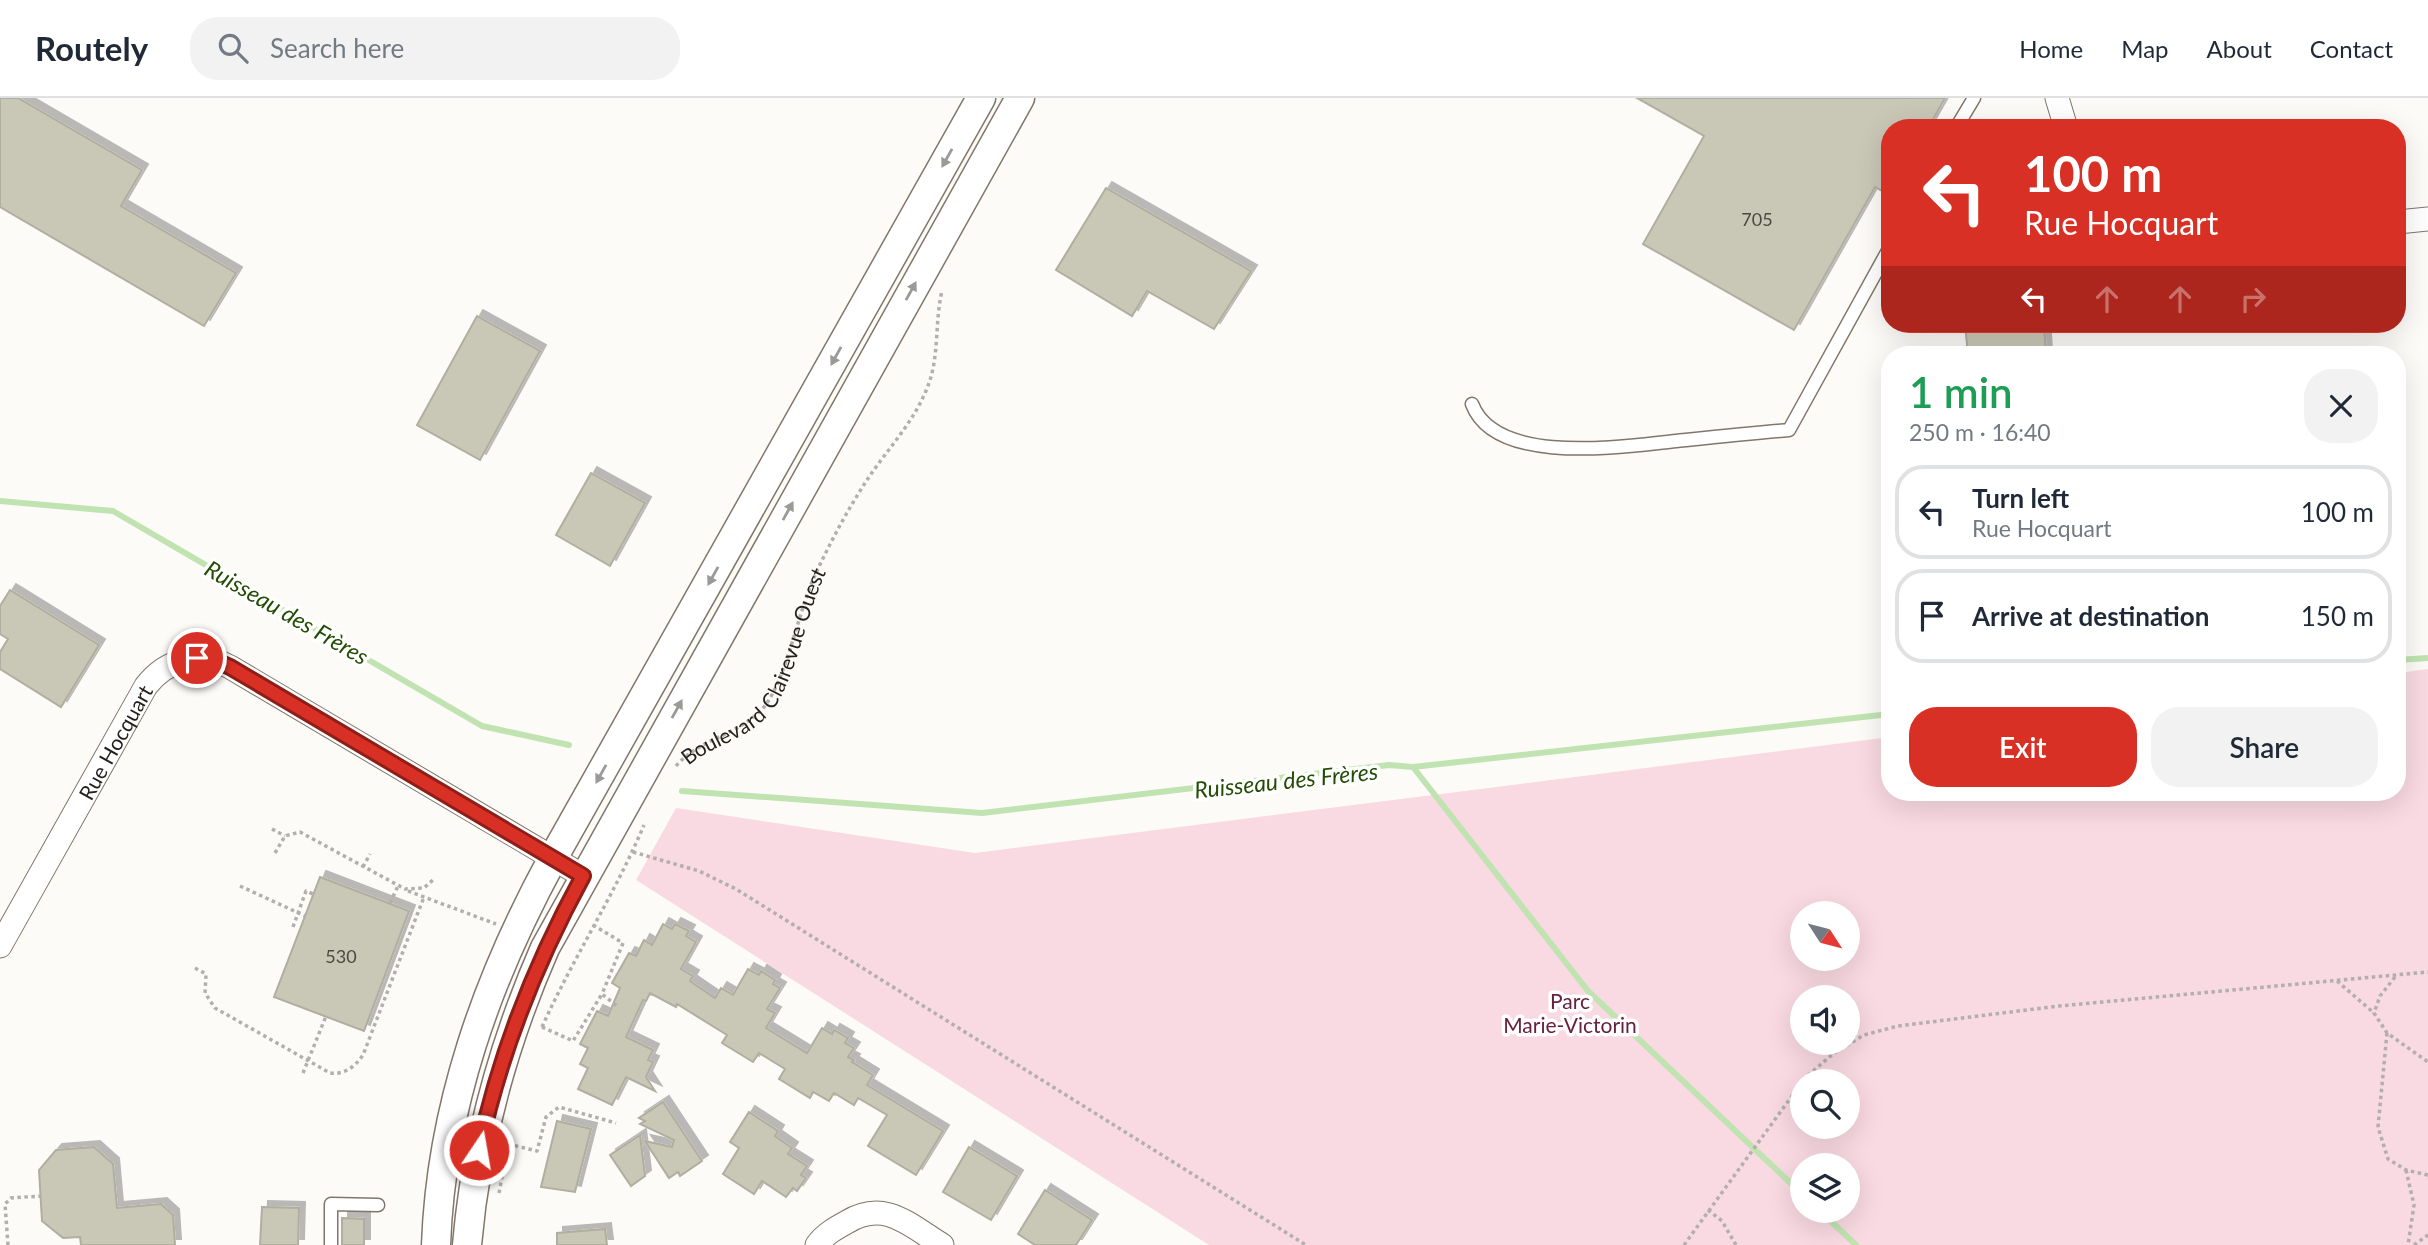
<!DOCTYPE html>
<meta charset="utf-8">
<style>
body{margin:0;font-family:Lato,sans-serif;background:#f2f2f3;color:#1f2937;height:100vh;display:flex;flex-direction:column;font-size:26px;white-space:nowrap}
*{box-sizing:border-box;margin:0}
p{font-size:23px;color:#747a83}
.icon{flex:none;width:38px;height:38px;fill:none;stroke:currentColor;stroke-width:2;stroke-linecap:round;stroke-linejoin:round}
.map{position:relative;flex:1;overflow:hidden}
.drawer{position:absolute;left:1881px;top:248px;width:525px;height:455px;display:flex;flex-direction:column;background:#fff;border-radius:28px;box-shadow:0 7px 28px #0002}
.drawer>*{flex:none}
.banner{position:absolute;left:1881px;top:21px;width:525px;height:214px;border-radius:28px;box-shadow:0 7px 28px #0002;background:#d93025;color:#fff;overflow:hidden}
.needle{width:46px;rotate:126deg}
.controls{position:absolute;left:1790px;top:803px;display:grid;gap:14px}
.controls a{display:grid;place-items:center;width:70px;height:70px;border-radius:50%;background:#fff;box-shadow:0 7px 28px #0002;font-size:35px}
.pin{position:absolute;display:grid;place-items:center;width:60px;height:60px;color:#fff;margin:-30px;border:4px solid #fff;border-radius:50%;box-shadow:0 2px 7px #0007}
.me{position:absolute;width:77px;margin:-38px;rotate:12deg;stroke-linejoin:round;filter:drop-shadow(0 0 5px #0008)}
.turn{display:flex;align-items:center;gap:24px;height:147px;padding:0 28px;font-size:32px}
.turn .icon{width:91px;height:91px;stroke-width:2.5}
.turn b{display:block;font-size:49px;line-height:60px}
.lanes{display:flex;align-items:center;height:66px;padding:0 28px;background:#0003;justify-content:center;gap:35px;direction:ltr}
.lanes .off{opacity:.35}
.round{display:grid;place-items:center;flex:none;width:74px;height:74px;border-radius:28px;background:#f2f2f3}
.summary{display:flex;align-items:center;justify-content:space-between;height:119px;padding:0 28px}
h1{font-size:42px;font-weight:600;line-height:52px;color:#1e9e55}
.button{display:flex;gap:14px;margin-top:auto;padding:14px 28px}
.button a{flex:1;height:80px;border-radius:28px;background:#d93025;color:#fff;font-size:28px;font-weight:600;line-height:80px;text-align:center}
.button a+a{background:#f2f2f3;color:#1f2937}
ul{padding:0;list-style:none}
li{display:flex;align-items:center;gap:21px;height:94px;margin:0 14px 10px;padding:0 14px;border:4px solid #e0e1e3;border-radius:28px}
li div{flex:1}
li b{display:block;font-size:26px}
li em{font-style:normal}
header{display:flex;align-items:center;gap:42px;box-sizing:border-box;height:98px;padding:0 35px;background:#fff;border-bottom:2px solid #e0e1e3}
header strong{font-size:33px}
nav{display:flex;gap:38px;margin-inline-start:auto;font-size:24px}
.search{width:490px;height:63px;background:#f2f2f3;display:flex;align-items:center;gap:18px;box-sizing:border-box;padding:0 24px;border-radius:28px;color:#747a83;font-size:26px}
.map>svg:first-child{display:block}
.green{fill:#f9d9e2;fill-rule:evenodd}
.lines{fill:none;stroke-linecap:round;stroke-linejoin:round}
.stream{stroke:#c1e3b1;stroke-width:6}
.building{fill:#c9c8b7;stroke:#b0ae9e;stroke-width:2;filter:url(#shadow)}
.service-casing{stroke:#82766a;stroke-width:15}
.minor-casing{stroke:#82766a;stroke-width:25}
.tertiary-casing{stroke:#82766a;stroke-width:31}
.path{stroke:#b2afac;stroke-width:3.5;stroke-dasharray:3.5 3.5;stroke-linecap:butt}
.service{stroke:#fff;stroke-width:12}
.minor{stroke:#fff;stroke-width:23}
.tertiary{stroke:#fff;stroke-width:28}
.oneway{fill:#9c9a98}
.route-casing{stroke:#8d1f18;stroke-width:18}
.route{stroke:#d93025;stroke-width:12}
.labels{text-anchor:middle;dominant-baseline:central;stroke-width:7;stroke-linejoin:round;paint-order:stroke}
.number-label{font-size:18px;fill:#4c4941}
.street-label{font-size:21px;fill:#231f1a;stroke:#fff}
.park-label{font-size:21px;fill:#68203d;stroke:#fff}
.water-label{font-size:23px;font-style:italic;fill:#234c05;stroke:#fff}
</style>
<header>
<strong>Routely</strong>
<div class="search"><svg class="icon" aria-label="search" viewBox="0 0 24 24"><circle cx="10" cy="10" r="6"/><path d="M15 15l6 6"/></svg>Search here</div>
<nav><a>Home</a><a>Map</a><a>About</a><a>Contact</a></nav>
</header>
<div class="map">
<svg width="2428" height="1147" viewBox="0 0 2428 1147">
<defs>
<filter id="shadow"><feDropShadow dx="6" dy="-6" stdDeviation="0" flood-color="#0004"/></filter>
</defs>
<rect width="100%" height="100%" fill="#fdfbf8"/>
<!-- green -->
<path class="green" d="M2428,571v576h-1219l-573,-365 40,-72 299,45 915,-116v56h508v-120zM1802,816h46v45h-46zM1802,900h46v45h-46zM1802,984h46v45h-46zM1802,1068h46v45h-46z"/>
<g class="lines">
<!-- stream -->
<g class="stream">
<polyline points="0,403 113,413 482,628 569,647"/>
<polyline points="2398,562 2428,560"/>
<polyline points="1413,669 1588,893 1802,1096"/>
<polyline points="682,693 982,715 1389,667 1413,669 1890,616"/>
<polyline points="1820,1113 1856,1147"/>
</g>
</g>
<!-- building -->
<g class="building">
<polygon points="0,0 18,0 142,72 121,108 236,175 204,228 0,109"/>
<polygon points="1637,0 1945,0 1928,30 1890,30 1890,97 1875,89 1794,232 1643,146 1704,38"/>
<polygon points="1106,90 1251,173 1214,231 1147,193 1132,218 1056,172"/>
<polygon points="477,218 540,253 480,362 417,327"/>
<polygon points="1965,226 2044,226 2046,257 1968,257"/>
<polygon points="591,375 645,405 610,468 556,437"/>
<polygon points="10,492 99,547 61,609 0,571 0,554 8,541 0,536 0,508"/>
<polygon points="320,779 409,813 364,933 274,899"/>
<polygon points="663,826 672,831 675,826 689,833 686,838 696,844 681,871 693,878 690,883 715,900 721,890 733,897 748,871 759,877 761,873 775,882 773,886 780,890 767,911 775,915 766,930 807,955 822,930 832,936 834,932 848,940 845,945 854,950 848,959 854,962 852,964 873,977 867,987 943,1033 916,1077 868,1048 887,1017 858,1000 854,1007 834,995 829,1003 813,994 810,1000 779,981 785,971 759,955 753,964 722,945 727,937 677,906 676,909 650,895 646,903 643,902 626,939 653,952 648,962 653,964 646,979 655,993 626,979 612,1007 578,991 588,970 580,966 588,950 580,946 597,913 608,918 620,890 612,885 629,855 636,858 644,842 652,847"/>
<polygon points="663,1004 702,1063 680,1078 678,1074 669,1080 645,1043 672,1049 674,1042 640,1026 645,1023 639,1020"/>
<polygon points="749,1014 778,1033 775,1038 792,1050 788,1056 807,1068 801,1077 806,1080 797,1093 793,1090 786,1099 762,1083 754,1096 723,1076 739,1050 730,1044"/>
<polygon points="557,1023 591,1031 575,1094 541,1089"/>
<polygon points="640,1037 645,1078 631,1088 610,1057"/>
<polygon points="94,1049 113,1066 117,1110 161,1106 173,1117 175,1147 81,1147 80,1139 63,1140 42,1123 39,1072 56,1052"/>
<polygon points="969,1049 1017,1078 991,1122 943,1094"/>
<polygon points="1045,1092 1092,1122 1076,1147 1035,1147 1018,1136"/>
<polygon points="262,1109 299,1110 298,1147 260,1147"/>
<polygon points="342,1120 364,1121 364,1147 342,1147"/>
<polygon points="605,1131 607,1147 557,1147 557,1135"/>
</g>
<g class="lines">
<!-- service casing -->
<g class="service-casing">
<g id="service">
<polyline points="1956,30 1974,0"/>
<path d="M1472,306c24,63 153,42 204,37 38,-4 75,-8 113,-11l101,-183"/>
<polyline points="331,1147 331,1106 378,1107"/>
</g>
</g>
<!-- minor casing -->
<g class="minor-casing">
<g id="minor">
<polyline points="2057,0 2066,30"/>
<polyline points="2398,124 2428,121"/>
<path id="s2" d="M0,848l146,-260c21,-27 53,-35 84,-19l353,209"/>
<path d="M817,1147c8,-11 19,-17 30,-23 38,-23 62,3 95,23"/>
</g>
</g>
<!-- tertiary casing -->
<g class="tertiary-casing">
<g id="tertiary">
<path d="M436,1147c5,-138 51,-266 117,-387l428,-760"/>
<path d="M467,1147c9,-105 36,-201 78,-297l475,-850"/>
</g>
</g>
<!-- path -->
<g class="path">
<path id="s1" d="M676,668c24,-28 64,-31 88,-59 23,-29 34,-96 52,-134 15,-32 32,-64 51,-93 21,-32 51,-62 63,-100 9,-28 5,-60 12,-89"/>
<polyline points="272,731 285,738"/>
<polyline points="633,754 699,773 736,791 1306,1147"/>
<polyline points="275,755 285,738 300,734 405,791 424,790 434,781"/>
<polyline points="363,769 370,756"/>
<polyline points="240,788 305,818"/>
<polyline points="408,793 496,826"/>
<polyline points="390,805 398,788"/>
<polyline points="593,827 623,845 602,896 618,909"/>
<polyline points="293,829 306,793 313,796"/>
<path d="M195,870l11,6 -1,19 10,15 115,65c14,2 25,-6 33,-18l61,-158"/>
<polyline points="2395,879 2380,898 2374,915 2387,935 2428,964"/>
<polyline points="2337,883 2374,915"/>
<path d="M542,929c31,-69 73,-133 102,-202"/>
<polyline points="542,929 573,943 602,896"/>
<polyline points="2387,935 2378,1029 2388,1061 2406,1072 2428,1077"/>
<polyline points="303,975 326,918"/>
<polyline points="508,1046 537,1053 546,1019 559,1009 616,1025"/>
<polyline points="2406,1072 2414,1107 2408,1147"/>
<polyline points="499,1095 505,1064"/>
<polyline points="1708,1112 1722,1123 1736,1147"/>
<polyline points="8,1147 5,1106 11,1100 41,1098"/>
<polyline points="1684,1147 1805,980 1834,955 1864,937 1898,928 2059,908 2428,874"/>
<polyline points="2414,1147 2428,1137"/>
</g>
<!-- service -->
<use href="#service" class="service"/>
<!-- minor -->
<use href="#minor" class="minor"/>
<!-- tertiary -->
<use href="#tertiary" class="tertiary"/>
</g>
<!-- one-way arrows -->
<defs><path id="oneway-solid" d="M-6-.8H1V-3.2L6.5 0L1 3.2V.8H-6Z" transform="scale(1.75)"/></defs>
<g class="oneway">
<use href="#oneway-solid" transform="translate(947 60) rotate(119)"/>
<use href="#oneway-solid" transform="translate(911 193) rotate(-61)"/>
<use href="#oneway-solid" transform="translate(836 258) rotate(119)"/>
<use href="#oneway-solid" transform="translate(788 413) rotate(-61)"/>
<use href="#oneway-solid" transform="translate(713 478) rotate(119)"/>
<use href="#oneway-solid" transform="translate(677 611) rotate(-61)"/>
<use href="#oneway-solid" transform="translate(601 676) rotate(119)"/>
</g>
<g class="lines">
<!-- route casing -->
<g class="route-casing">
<path id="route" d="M197,560l17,2 16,7 353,209c-48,88 -83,176 -104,274"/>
</g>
<!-- route -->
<use href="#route" class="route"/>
</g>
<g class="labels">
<!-- number labels -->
<g class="number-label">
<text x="1757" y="121">705</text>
<text x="341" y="858">530</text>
</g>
<!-- street labels -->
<g class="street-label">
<text stroke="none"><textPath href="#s1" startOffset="133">Boulevard Clairevue Ouest</textPath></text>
<text stroke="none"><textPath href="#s2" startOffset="234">Rue Hocquart</textPath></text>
</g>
<!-- park labels -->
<g class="park-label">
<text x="1570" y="902">Parc<tspan x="1570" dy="24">Marie-Victorin</tspan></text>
</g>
<!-- water labels -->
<g class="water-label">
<text transform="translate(287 514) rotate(30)">Ruisseau des Frères</text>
<text transform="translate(1286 682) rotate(-6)">Ruisseau des Frères</text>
</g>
</g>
</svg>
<div class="controls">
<a><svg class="needle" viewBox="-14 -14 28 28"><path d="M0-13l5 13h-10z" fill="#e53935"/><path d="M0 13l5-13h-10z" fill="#747a83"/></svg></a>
<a><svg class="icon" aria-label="sound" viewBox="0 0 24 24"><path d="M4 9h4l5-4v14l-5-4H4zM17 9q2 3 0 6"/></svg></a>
<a><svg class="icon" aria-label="search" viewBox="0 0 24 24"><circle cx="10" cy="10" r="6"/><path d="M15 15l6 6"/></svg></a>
<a><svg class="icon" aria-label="layers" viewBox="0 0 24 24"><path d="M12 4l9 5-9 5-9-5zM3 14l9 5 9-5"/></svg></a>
</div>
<div class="pin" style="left:197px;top:560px;background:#d93025"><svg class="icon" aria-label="arrive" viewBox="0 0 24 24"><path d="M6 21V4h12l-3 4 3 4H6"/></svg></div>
<svg class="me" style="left:479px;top:1052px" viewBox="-20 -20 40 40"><circle r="17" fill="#d93025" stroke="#fff" stroke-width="3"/><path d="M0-11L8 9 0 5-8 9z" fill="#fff"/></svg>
<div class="banner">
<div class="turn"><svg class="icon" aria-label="left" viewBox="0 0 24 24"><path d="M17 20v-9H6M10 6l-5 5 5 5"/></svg><div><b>100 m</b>Rue Hocquart</div></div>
<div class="lanes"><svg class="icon" aria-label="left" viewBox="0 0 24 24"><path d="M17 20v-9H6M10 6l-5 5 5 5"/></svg><svg class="icon off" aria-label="ahead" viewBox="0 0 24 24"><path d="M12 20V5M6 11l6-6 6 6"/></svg><svg class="icon off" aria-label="ahead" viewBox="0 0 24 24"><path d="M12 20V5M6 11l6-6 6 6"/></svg><svg class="icon off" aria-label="right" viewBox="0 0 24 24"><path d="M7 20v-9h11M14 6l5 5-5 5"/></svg></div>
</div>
<section class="drawer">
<div class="summary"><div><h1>1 min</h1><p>250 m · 16:40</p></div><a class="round"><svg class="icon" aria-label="close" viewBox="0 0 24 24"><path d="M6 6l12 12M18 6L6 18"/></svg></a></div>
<ul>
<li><svg class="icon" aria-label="left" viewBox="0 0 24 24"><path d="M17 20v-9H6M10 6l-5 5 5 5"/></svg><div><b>Turn left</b><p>Rue Hocquart</p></div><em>100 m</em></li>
<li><svg class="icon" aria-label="arrive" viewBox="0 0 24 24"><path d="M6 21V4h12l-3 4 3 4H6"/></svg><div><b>Arrive at destination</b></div><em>150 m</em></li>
</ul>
<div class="button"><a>Exit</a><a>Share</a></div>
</section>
</div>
